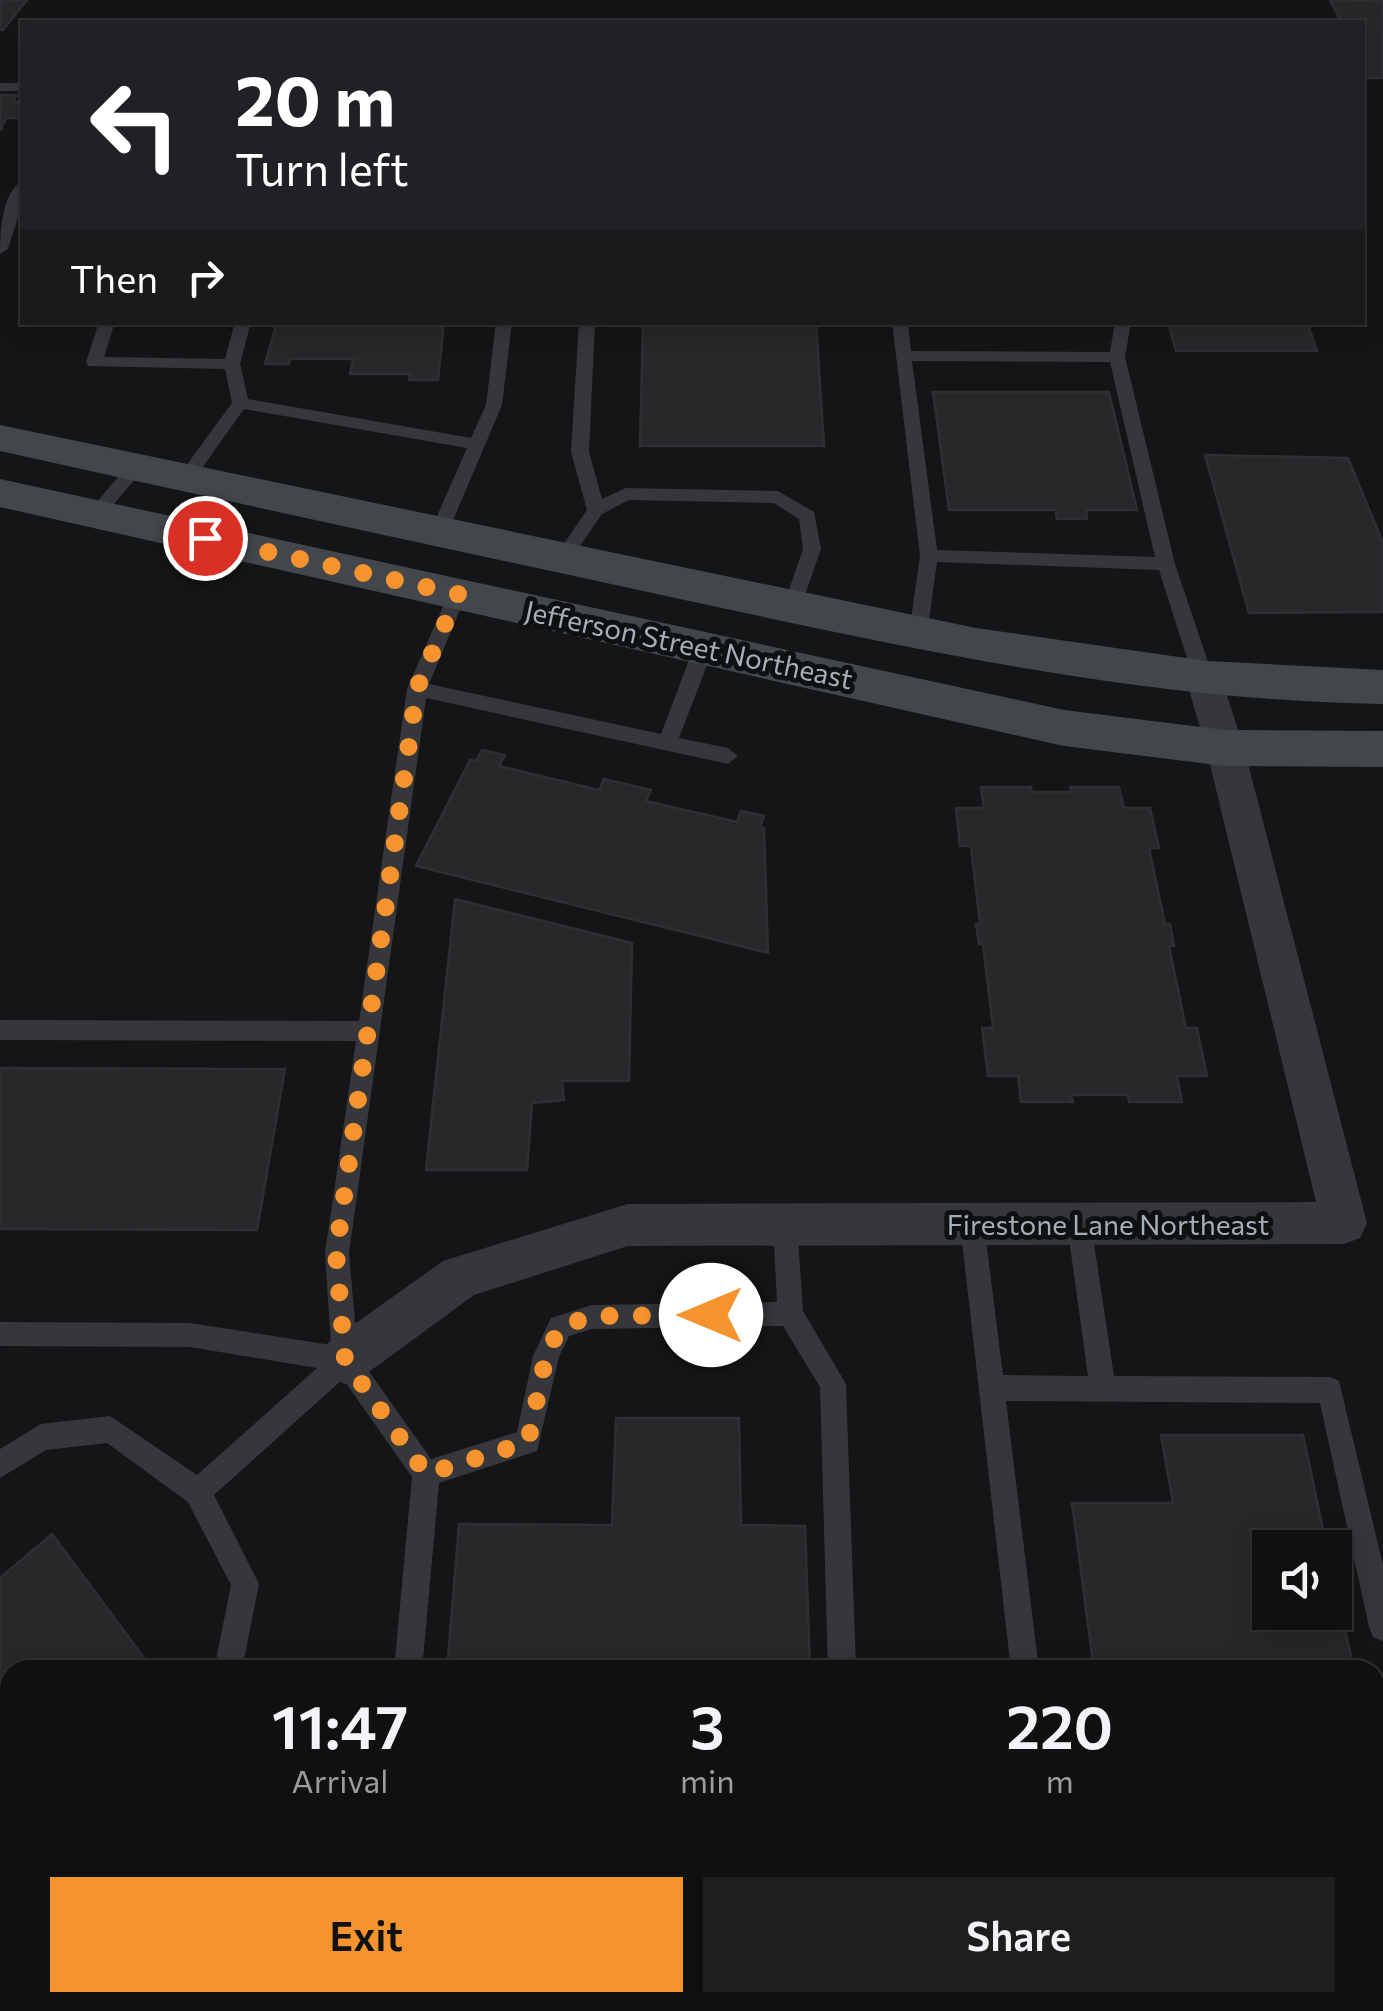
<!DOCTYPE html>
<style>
body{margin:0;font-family:Commissioner,sans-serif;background:#1d1e1e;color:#f1f3f6;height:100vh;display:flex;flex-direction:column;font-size:38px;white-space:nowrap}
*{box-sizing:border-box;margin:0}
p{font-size:32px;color:#9b9d9f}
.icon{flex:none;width:55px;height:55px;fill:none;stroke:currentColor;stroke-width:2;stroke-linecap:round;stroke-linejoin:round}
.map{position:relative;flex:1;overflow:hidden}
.sheet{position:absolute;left:0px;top:1660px;width:1385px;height:352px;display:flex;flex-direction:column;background:#0f1010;border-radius:30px 30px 0 0;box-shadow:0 5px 25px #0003,0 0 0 2px #2f3030}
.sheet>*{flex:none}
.guide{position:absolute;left:20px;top:20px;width:1345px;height:305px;border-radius:0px;box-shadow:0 5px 25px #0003,0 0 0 2px #2f3030;background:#202124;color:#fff;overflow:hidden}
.buttons{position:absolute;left:1252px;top:1530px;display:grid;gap:20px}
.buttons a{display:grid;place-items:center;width:100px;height:100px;border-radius:0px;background:#0f1010;box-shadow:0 5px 25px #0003,0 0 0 2px #2f3030;font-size:50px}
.pin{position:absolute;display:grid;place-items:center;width:85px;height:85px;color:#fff;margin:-42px;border:5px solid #fff;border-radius:50%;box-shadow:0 2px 10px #0007}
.me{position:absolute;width:110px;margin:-55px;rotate:270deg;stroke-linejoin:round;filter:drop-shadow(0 0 8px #0008)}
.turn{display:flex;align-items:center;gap:35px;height:210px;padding:0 50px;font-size:45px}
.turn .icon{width:130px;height:130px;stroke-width:2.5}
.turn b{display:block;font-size:70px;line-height:85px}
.then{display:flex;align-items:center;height:95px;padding:0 50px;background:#0003;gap:20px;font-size:38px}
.eta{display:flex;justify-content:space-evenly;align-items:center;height:170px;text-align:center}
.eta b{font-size:60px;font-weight:600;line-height:70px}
.cta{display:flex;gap:20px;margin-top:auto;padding:20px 50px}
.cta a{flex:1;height:115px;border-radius:0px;background:#f5932e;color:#111;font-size:40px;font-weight:600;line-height:115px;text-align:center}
.cta a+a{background:#1d1e1e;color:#f1f3f6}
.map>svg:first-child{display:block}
.building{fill:#27282a;stroke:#2e2f32;stroke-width:2.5}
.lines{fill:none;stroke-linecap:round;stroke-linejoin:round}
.service{fill:#35373b;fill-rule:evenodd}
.minor{fill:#35373b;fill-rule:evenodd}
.secondary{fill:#43474b;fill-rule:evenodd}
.route{stroke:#f5932e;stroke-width:18;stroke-dasharray:0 32.4}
.labels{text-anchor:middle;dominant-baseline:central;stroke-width:10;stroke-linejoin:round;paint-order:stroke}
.street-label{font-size:28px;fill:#a6aeb7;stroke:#0f1011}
</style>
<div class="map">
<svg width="1383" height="2011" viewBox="0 0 1383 2011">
<rect width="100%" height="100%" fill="#141516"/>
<!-- building -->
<g class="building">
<polygon points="0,0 27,0 3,30 0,30"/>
<polygon points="1330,0 1383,0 1383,78 1367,78 1362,69 1362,22 1341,22"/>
<polygon points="0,95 17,95 13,102 22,102 21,118 6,118 0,131"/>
<polygon points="277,322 444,322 438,380 409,380 410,374 350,374 353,359 290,359 289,364 265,364"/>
<polygon points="612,322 816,322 824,446 640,446 643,326 612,326"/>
<polygon points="1168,322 1307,322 1317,351 1176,351"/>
<polygon points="933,392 1109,392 1137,510 1086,510 1087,519 1057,519 1056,510 949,510"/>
<polygon points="1205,455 1348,458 1383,543 1383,612 1249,613"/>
<polygon points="482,750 505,755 499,766 599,790 604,779 651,790 646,801 737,822 741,811 764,816 760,827 764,828 768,953 416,866 470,760 476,761"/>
<polygon points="981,787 1031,787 1032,792 1071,792 1070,787 1119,787 1124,808 1150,808 1159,848 1149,848 1165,924 1170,924 1174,946 1169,946 1186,1028 1197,1028 1207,1076 1177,1076 1182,1102 1129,1102 1128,1095 1071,1095 1073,1102 1021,1102 1018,1076 988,1076 982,1028 993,1028 983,944 979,944 976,924 980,924 971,846 960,846 956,808 984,808"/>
<polygon points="455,899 632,943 629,1081 562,1081 564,1100 532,1103 527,1170 426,1170"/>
<polygon points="0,1068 285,1069 257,1230 0,1229"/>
<polygon points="616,1418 739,1418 741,1525 805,1526 810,1670 447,1670 459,1524 612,1525"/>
<polygon points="1161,1435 1303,1435 1327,1548 1270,1548 1270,1612 1335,1612 1335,1584 1354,1670 1094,1670 1072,1503 1173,1503"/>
<polygon points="52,1534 150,1666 145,1670 10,1670 10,1792 5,1796 0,1788 0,1578"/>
<polygon points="1375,1768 1383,1804 1383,1876 1375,1876"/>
</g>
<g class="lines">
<!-- service -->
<g class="service">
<rect x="0" y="83" width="22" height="8"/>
<path d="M22,181v24l-14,44 -8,5c0,-22 2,-62 22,-73z"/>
<polygon points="99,322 115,322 104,357 225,359 235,322 251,322 240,364 248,399 471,438 486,405 496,322 512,322 502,405 448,532 439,538 430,532 467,448 244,409 192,482 180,482 180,474 232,403 225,369 88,366 86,362"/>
<polygon points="579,322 595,322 589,452 602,499 626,488 778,491 814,512 821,549 799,612 785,612 783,607 803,549 799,519 774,503 629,500 602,514 569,562 557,562 554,558 587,510 571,452"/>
<path d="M892,322h16l3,29 199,1 5,-30h16l-6,35 50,207 39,116 -3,5 -7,2 -10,-7 -35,-110 -222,-8 -10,72 -9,7 -7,-2 -2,-5 11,-78zM912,361l198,1 45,195 -218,-7z"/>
<polygon points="136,461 145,467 142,471 102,518 90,518 90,510 130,463"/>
<polygon points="458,587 467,593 429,684 661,734 694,647 704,640 714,647 679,738 728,748 738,756 728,764 426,698 349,1253 358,1356 431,1459 517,1432 533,1356 551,1318 592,1305 777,1302 773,1224 776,1216 785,1213 794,1216 797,1224 803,1311 846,1384 856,1670 828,1670 820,1387 783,1326 592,1329 569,1336 559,1357 537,1451 439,1483 422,1670 394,1670 412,1477 343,1379 214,1495 259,1584 242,1670 214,1670 231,1585 188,1502 107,1443 46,1450 0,1478 0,1449 41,1424 110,1416 197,1475 317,1368 190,1347 0,1346 0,1322 190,1323 331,1345 325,1253 356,1041 0,1040 0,1020 359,1021 407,689 449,593"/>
<polygon points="972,1213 981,1216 984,1224 1003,1375 1088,1376 1067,1224 1070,1216 1079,1213 1088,1216 1091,1224 1114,1376 1330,1377 1339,1381 1383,1565 1383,1641 1373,1637 1369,1627 1320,1403 1006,1401 1039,1670 1011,1670 960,1224 963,1216"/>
<rect x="0" y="1885" width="10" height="30"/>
<rect x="1375" y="1904" width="8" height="32"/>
</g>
<!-- minor -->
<polygon class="minor" points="1204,667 1217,671 1222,680 1244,748 1367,1223 1360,1238 1344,1244 628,1246 474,1295 362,1377 345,1384 328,1377 321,1360 328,1343 443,1261 628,1204 1316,1202 1206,748 1186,680 1191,671"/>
<!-- secondary -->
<g class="secondary">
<path d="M0,425l976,203 231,33 176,9v34c-244,-4 -480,-57 -717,-108 -222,-48 -444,-96 -666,-145z"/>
<polygon points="0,479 1064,710 1225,730 1383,731 1383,767 1225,766 1064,746 0,507"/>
</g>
</g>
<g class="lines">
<!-- route -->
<polyline class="route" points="205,538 458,594 417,688 336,1253 345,1360 426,1474 528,1442 546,1356 560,1327 592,1316 711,1315"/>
</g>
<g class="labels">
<!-- street labels -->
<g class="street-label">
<text transform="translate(689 644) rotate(12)">Jefferson Street Northeast</text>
<text x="1108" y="1224">Firestone Lane Northeast</text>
</g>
</g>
</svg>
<div class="buttons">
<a><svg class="icon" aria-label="sound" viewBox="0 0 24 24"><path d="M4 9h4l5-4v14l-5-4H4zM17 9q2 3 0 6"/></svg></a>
</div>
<div class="pin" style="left:205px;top:538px;background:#d93025"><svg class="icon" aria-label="arrive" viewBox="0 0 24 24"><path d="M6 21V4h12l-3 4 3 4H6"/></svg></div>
<svg class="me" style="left:711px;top:1315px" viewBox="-20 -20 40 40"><circle r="19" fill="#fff"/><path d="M0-13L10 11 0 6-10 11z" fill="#f5932e"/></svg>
<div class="guide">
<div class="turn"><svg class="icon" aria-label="left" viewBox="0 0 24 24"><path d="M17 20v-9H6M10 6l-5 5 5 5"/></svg><div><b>20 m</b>Turn left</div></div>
<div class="then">Then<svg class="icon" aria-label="right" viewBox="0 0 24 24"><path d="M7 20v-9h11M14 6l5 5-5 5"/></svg></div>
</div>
<section class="sheet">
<div class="eta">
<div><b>11:47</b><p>Arrival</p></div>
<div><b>3</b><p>min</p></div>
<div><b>220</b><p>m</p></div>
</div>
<div class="cta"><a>Exit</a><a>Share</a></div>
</section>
</div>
